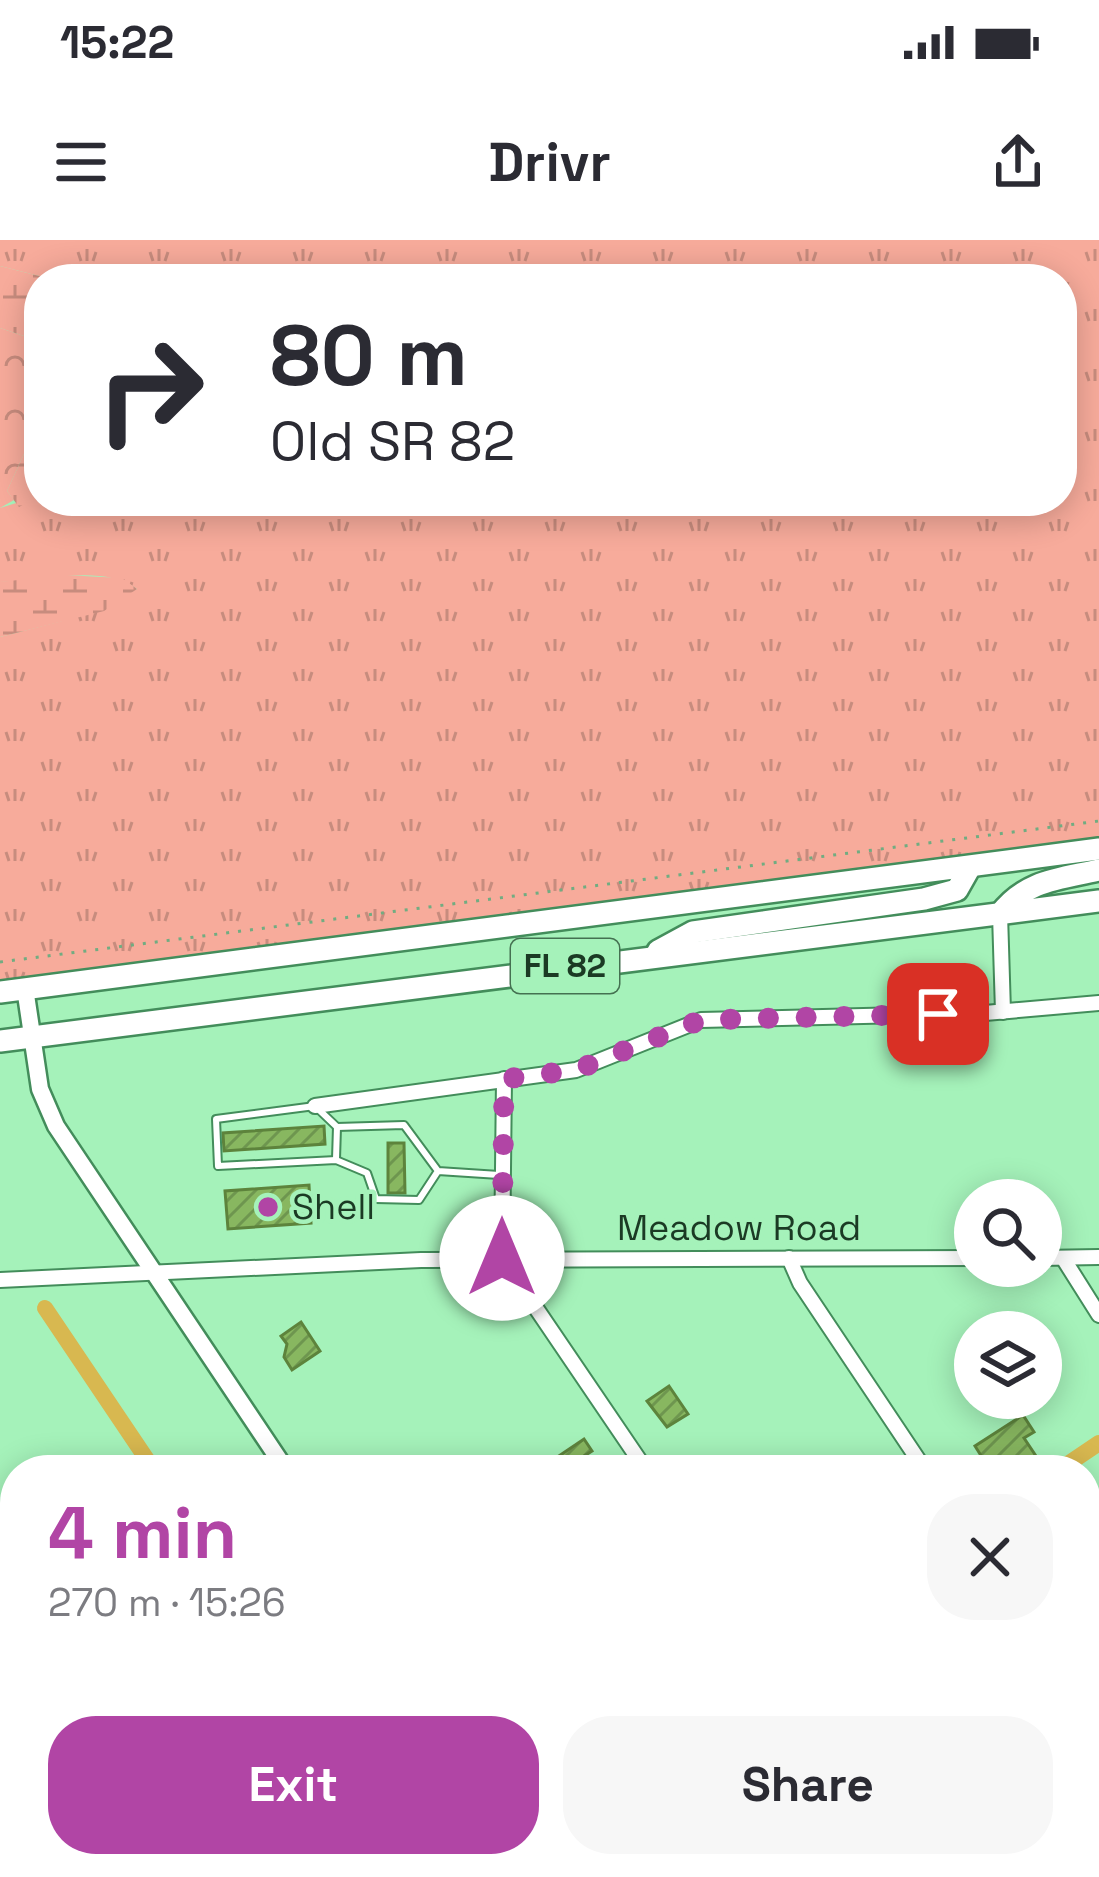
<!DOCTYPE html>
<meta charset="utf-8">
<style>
body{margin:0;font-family:"Space Grotesk",sans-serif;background:#f7f7f7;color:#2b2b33;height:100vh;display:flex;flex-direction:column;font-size:45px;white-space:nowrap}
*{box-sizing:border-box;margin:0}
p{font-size:39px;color:#7c7c81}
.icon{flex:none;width:66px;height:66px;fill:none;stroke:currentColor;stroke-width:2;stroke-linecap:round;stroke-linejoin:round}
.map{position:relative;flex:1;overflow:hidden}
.details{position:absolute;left:0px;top:1215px;width:1101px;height:423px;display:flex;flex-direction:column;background:#fff;border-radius:48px 48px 0 0;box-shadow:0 6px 30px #0003}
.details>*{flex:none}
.top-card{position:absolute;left:24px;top:24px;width:1053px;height:252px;border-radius:48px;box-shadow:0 6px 30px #0003;background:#fff;color:#2b2b33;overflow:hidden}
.controls{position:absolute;left:954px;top:939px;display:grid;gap:24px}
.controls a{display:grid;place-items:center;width:108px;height:108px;border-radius:50%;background:#fff;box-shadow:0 6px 30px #0003;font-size:60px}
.pin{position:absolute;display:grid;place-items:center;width:102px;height:102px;color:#fff;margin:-51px;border-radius:24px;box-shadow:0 6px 18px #0006}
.me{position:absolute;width:132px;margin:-66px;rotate:0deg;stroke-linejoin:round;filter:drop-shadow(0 0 9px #0008)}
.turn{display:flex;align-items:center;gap:42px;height:252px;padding:0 48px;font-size:54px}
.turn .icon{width:156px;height:156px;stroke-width:2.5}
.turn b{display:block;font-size:84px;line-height:102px}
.round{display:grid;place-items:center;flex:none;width:126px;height:126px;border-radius:48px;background:#f7f7f7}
.overview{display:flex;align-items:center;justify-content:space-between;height:204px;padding:0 48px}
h1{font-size:72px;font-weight:700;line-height:90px;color:#b145a5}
.action{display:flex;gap:24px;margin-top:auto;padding:24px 48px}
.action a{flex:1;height:138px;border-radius:48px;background:#b145a5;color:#fff;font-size:48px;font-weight:700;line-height:138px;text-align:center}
.action a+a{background:#f7f7f7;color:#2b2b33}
.status{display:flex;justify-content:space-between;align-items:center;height:84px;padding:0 60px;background:#fff;direction:ltr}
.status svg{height:33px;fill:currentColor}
header{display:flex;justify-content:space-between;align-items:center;height:156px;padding:0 48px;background:#fff;font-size:54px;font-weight:700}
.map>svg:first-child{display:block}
.grass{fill:url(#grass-tufts)}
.forest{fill:url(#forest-crowns)}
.wetland{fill:url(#wetland-marsh)}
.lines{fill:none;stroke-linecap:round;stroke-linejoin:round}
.canal{stroke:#d8b850;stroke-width:16}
.building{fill:url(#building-hatch);stroke:#5d833c;stroke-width:3}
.service-casing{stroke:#438d5b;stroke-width:10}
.minor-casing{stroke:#438d5b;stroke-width:18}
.tertiary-casing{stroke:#438d5b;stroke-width:21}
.trunk-casing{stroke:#438d5b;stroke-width:26}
.path{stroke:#71ac81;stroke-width:3;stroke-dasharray:3 9;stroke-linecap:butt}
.service{stroke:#fff;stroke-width:6}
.minor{stroke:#fff;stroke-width:14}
.tertiary{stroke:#fff;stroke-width:16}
.trunk{stroke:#fff;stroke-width:21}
.route{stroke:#b145a5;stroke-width:21;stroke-dasharray:0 37.8}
.poi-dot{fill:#b145a5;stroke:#a5f2ba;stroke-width:4.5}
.labels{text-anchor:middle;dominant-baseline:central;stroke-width:9;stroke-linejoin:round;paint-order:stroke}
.shield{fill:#a5f2ba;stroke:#447151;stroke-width:3}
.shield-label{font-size:33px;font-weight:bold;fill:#1b3a24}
.poi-label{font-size:36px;fill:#1b3a24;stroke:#a5f2ba;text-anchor:start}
.street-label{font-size:36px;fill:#1b3a24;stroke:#a5f2ba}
</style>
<div class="status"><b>15:22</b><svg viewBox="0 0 49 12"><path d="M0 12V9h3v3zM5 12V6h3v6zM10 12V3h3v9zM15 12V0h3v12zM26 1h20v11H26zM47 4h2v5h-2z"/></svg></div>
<header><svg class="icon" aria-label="menu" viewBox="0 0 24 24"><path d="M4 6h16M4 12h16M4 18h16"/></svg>Drivr<svg class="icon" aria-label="share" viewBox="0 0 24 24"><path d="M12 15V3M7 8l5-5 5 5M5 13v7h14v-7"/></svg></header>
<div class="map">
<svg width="1099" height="1637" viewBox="0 0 1099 1637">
<defs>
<pattern id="grass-tufts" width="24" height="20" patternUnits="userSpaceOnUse" patternTransform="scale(3)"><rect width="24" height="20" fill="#f7ab9b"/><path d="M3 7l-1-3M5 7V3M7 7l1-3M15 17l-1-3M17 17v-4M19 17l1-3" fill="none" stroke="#c78c7e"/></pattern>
<pattern id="forest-crowns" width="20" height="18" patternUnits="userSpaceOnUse" patternTransform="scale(3)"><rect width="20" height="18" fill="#f7ab9b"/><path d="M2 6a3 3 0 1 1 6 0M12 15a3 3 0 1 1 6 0" fill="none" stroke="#c78c7e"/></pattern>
<pattern id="wetland-marsh" width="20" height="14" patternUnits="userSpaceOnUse" patternTransform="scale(3)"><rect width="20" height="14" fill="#f7ab9b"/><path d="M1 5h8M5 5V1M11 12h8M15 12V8" fill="none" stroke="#c78c7e"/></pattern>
<pattern id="building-hatch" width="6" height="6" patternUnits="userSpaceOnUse" patternTransform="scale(3)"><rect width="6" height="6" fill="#88b760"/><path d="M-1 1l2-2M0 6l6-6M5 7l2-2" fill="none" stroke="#6e964f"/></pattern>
</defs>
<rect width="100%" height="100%" fill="#a5f2ba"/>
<!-- grass -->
<path class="grass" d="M0,0h1099v600l-1099,143v-346l62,-16 75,-32c-35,-26 -96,-7 -137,-7v-74l39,-12v5h1023v-222h-1011l-51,-13z"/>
<!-- forest -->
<polygon class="forest" points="0,88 39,101 39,181 7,251 14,260 0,268"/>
<!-- wetland -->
<g class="wetland">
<polygon points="0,26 51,39 39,39 39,101 0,88"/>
<polygon points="39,181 39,256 19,267 7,251"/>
<polygon points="64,335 122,338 137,349 104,371 0,397 0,342"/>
</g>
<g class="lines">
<!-- canal -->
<g class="canal">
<polyline points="45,1068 154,1230"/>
<polyline points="1059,1230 1099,1203"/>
<polyline points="419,1623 428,1637"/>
<polyline points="459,1637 474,1623"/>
</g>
</g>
<!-- building -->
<g class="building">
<polygon points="324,886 325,904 224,911 223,893"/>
<polygon points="388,903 404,903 405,953 388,953"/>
<polygon points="309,945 311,983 228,989 225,951"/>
<polygon points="301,1082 320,1111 292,1130 284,1117 287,1104 281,1096"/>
<polygon points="669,1146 688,1174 667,1187 647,1161"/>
<polygon points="1023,1175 1034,1192 1024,1198 1036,1216 1015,1230 987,1230 994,1226 990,1219 985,1222 975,1206"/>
<polygon points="584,1199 592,1211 581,1218 585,1230 559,1230 553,1220"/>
<polygon points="1099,1280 1099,1318 1096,1319 1086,1297"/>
<polygon points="182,1623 185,1637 157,1637 150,1625"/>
</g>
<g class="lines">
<!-- service casing -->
<g class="service-casing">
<g id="service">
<polyline points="336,919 337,887"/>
<polyline points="438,931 419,960 376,959 367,933 336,920 218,926 216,879 315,866 337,887 404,885 438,931 499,935"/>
</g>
</g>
<!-- minor casing -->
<g class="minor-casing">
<g id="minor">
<polyline points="1000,674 1003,772"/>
<polyline points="504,839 502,1018 646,1230"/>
<polyline points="315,866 576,830 701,780 985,773 1099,763"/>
<polyline points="789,1018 800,1043 925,1230"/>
<polyline points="1041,1018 1099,1017"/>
<polyline points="1063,1018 1099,1075"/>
<polyline points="0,1040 421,1020 975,1018"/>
<polyline points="0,1345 15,1335"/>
<polyline points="1086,1386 1099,1378"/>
<polyline points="1086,1554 1099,1573"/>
<polyline points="0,1622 15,1612"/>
<polyline points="227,1623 237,1637"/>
<polyline points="854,1623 864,1637"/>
<polyline points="707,1637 729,1623"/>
<polyline points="1074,1637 1099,1621"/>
</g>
</g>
<!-- tertiary casing -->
<g class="tertiary-casing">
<g id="tertiary">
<polyline points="25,748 40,849 56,886 286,1230"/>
<polyline points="551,1623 560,1637"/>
</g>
</g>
<!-- trunk casing -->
<g class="trunk-casing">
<g id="trunk">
<path d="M1000,674c26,-34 59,-35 99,-44"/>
<polyline points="658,711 693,692 924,659 957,650 970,627"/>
<polyline points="0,752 1099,609"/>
<polyline points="0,801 1099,661"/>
</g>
</g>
<!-- path -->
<polyline class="path" points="0,722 1099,581"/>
<!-- service -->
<use href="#service" class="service"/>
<!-- minor -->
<use href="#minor" class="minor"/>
<!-- tertiary -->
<use href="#tertiary" class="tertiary"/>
<!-- trunk -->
<use href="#trunk" class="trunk"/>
</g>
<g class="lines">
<!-- route -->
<polyline class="route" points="502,1018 504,839 576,830 701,780 938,774"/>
</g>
<!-- markers -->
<circle class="poi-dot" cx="268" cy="967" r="12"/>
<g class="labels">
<!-- shield labels -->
<rect class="shield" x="511" y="699" width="108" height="54" rx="9"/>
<g class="shield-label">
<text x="565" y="726">FL 82</text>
</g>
<!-- poi labels -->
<g class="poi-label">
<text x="292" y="967">Shell</text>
</g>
<!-- street labels -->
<g class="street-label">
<text x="739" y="988">Meadow Road</text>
</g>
</g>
</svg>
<div class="controls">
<a><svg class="icon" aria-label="search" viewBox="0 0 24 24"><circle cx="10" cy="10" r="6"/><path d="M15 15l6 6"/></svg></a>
<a><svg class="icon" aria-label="layers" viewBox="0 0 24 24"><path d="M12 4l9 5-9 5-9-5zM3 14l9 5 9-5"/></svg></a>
</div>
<div class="pin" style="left:938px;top:774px;background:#d93025"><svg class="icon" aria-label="arrive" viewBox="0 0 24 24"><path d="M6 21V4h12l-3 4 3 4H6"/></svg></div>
<svg class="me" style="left:502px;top:1018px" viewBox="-20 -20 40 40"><circle r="19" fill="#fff"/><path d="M0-13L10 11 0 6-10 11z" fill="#b145a5"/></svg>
<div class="top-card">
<div class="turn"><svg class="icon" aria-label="right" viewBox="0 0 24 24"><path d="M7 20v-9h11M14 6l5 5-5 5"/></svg><div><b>80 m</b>Old SR 82</div></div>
</div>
<section class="details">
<div class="overview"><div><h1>4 min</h1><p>270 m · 15:26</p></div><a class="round"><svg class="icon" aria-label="close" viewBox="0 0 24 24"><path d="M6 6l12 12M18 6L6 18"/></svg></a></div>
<div class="action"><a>Exit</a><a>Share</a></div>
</section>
</div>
